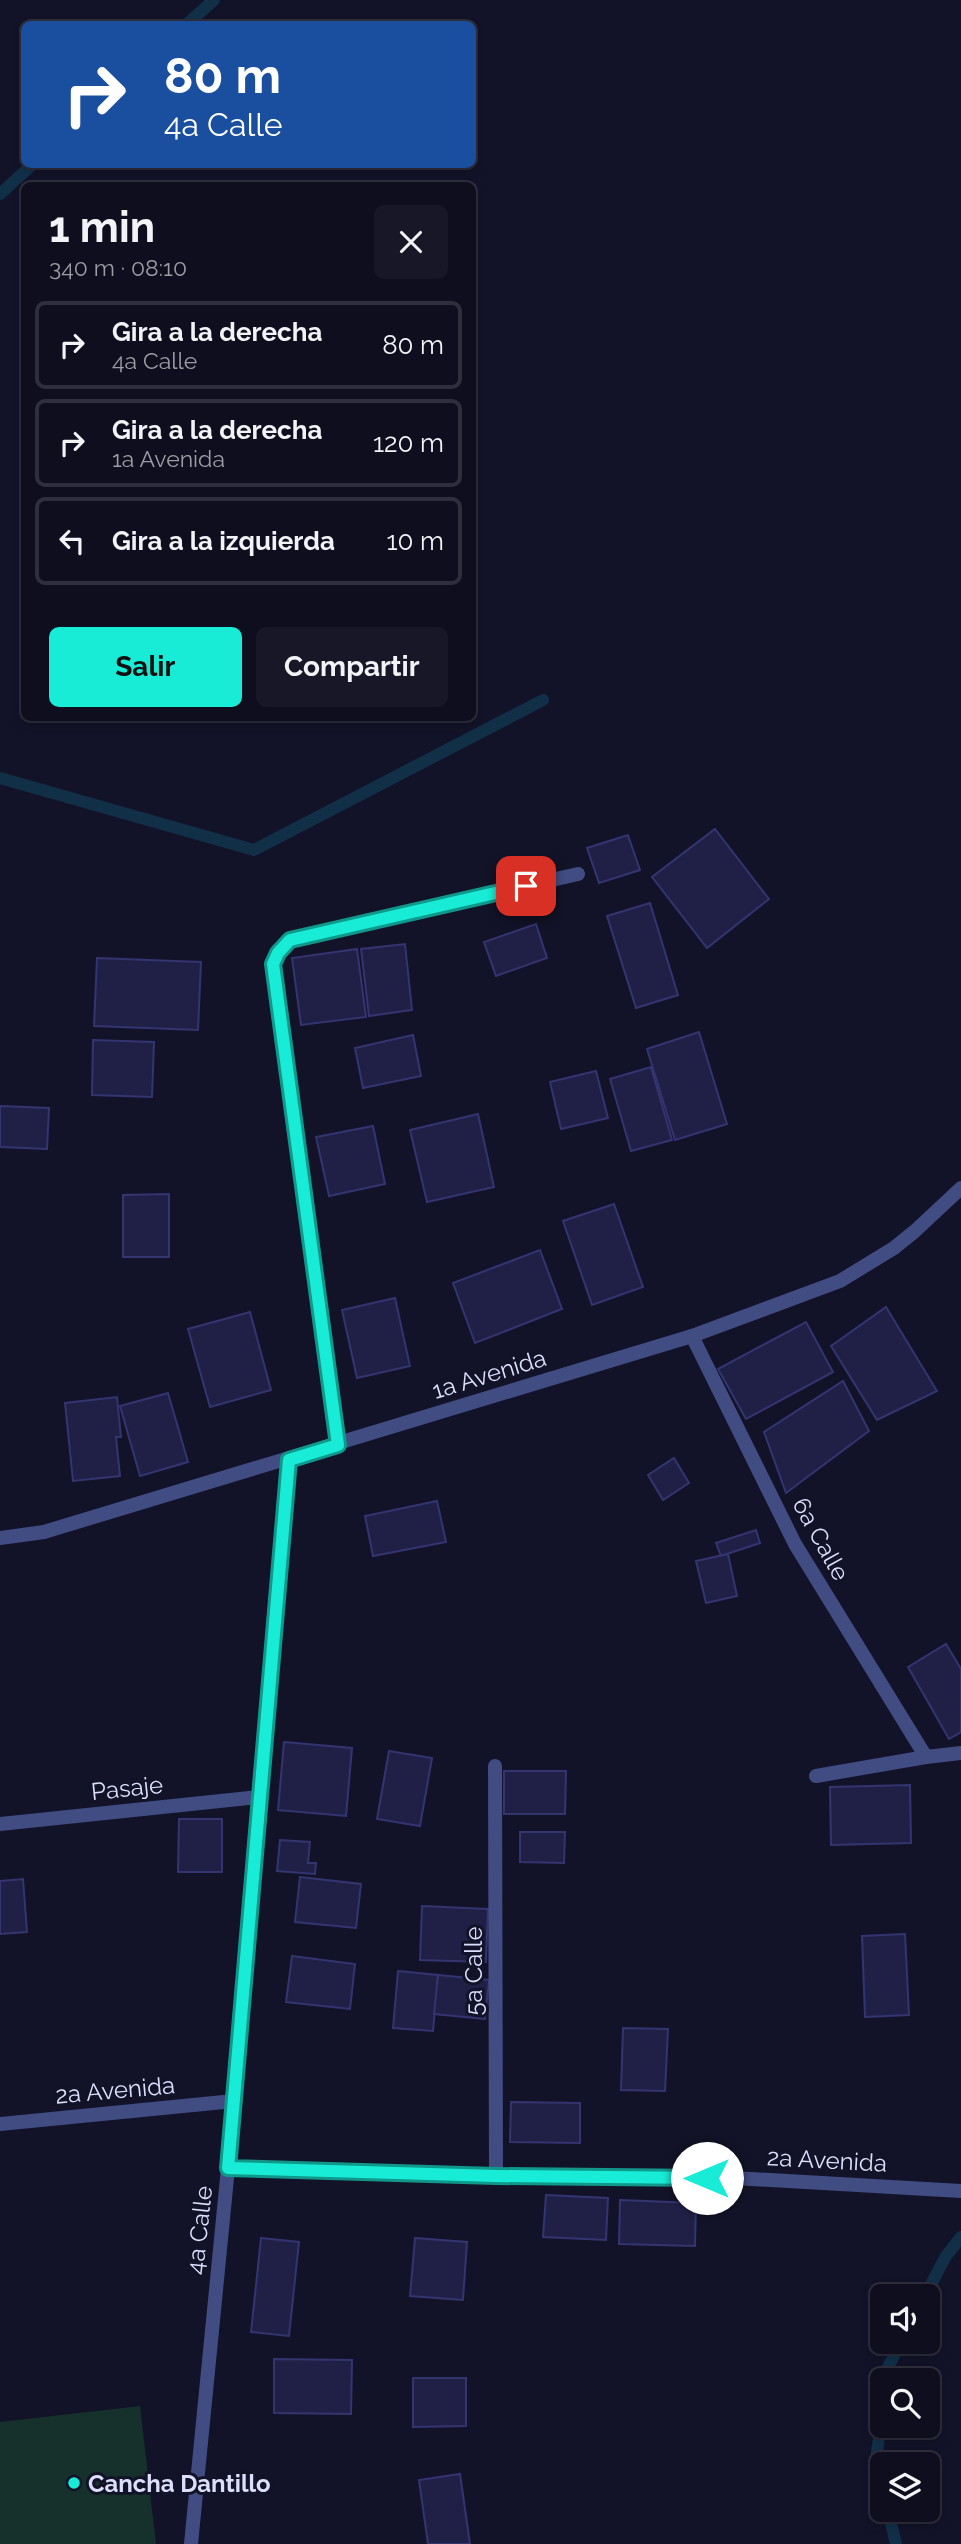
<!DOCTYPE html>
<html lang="es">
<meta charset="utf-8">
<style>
body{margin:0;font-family:Raleway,sans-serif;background:#171727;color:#f1f3f6;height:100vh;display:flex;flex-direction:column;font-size:26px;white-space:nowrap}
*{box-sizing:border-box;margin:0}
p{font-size:23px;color:#9b9ca4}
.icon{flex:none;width:38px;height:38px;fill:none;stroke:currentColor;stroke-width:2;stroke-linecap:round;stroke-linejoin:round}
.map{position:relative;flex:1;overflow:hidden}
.details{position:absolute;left:21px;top:182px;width:455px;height:539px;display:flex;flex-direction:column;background:#0e0e1e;border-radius:10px;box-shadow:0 4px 10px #0003,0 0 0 2px #2e2e3c}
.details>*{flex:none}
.guide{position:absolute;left:21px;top:21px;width:455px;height:147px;border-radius:10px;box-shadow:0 4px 10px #0003,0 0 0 2px #2e2e3c;background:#1a4fa0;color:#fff;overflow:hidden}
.buttons{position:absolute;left:870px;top:2284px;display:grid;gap:14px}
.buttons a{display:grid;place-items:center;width:70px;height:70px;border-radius:10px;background:#0e0e1e;box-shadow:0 4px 10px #0003,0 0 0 2px #2e2e3c;font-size:35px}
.pin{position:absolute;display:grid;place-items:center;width:60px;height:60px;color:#fff;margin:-30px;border-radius:14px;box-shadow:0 4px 10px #0006}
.me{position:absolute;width:77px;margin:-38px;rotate:270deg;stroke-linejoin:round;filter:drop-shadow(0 0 5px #0008)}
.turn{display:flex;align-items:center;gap:24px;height:147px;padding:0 28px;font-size:32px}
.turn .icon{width:91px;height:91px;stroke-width:2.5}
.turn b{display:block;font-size:49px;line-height:60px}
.round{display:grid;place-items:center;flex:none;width:74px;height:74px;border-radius:10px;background:#171727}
.overview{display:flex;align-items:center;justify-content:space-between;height:119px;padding:0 28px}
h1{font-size:42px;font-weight:700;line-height:52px}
.action{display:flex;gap:14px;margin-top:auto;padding:14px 28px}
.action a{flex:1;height:80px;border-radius:10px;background:#18ecd6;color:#111;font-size:28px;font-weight:700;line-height:80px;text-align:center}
.action a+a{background:#171727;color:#f1f3f6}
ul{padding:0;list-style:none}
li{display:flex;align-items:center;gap:21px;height:88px;margin:0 14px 10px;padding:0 14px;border:4px solid #2e2e3c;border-radius:10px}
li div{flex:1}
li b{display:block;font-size:26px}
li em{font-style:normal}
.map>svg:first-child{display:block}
.green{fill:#16312b}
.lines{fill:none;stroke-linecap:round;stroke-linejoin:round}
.stream{stroke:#113048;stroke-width:12}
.building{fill:#202047;stroke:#343471;stroke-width:2}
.lane{stroke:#414c83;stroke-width:14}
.street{stroke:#414c83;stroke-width:14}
.route-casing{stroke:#10998b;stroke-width:18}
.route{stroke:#18ecd6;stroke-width:12}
.poi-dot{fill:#18ecd6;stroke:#121328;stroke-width:2.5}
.labels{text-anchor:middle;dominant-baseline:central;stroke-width:6;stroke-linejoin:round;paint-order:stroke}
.street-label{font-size:24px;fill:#dcdffc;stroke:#121328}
.poi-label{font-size:24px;font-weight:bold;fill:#dcdffc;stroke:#121328;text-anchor:start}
</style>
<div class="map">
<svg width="961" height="2544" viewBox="0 0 961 2544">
<rect width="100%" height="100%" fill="#121328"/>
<!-- green -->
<polygon class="green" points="140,2406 156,2544 0,2544 0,2422"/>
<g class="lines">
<!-- stream -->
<g class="stream">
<polyline points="187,24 214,0"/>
<polyline points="0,194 33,164"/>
<polyline points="0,778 254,850 543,700"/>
<polyline points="925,2296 946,2256 961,2237"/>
<polyline points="886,2380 888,2367 901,2342"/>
<polyline points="882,2415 876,2460 882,2484"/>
<polyline points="888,2510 896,2544"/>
</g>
</g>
<!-- building -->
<g class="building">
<polygon points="715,829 769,899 707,948 652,877"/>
<polygon points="628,835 640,870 599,883 587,848"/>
<polygon points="650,903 678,995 636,1008 607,916"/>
<polygon points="536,924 547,958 496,976 484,942"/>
<polygon points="405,944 412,1010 369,1016 361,949"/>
<polygon points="357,949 366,1017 301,1025 292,958"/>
<polygon points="97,958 201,962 198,1030 94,1026"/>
<polygon points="699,1032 727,1124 675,1140 647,1049"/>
<polygon points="413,1035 421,1076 363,1088 355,1048"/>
<polygon points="93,1040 154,1042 152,1097 92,1095"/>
<polygon points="651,1067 672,1140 631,1151 610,1079"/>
<polygon points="596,1071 608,1118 561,1129 550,1082"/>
<polygon points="0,1106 49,1108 47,1149 0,1147"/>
<polygon points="478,1114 494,1187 427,1202 410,1130"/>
<polygon points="373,1126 385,1184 329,1196 316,1137"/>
<polygon points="169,1194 169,1257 123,1257 123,1195"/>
<polygon points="614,1204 643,1287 592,1305 563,1221"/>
<polygon points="540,1250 562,1309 475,1343 453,1283"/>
<polygon points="395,1298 410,1366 357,1378 342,1310"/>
<polygon points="886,1307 937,1391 877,1420 831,1346"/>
<polygon points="250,1312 271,1390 210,1407 188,1329"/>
<polygon points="806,1322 833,1372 746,1419 718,1369"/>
<polygon points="843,1381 869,1431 786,1493 764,1432"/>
<polygon points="168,1393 188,1462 140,1476 120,1406"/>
<polygon points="117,1397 121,1437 116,1437 120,1476 73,1481 65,1403"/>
<polygon points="674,1458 689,1483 663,1500 648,1475"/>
<polygon points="437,1501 446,1542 373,1556 365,1516"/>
<polygon points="756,1530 760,1543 721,1556 716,1543"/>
<polygon points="728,1554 737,1596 706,1603 696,1561"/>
<polygon points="946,1644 961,1669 961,1732 949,1739 908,1667"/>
<polygon points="284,1742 352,1748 346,1816 278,1810"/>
<polygon points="389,1751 432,1758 420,1826 377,1819"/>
<polygon points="504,1771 566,1771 565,1814 504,1814"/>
<polygon points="910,1785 911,1843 831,1845 830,1787"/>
<polygon points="179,1819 222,1819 222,1872 178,1872"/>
<polygon points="520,1832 565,1832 564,1863 520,1862"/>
<polygon points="280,1840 310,1842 308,1863 316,1863 315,1874 277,1871"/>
<polygon points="300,1877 361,1884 356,1928 295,1922"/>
<polygon points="23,1879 27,1932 0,1934 0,1881"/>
<polygon points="422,1906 488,1909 486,1962 420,1960"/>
<polygon points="905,1934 909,2015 865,2017 862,1936"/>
<polygon points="292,1956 355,1964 350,2009 286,2002"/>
<polygon points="398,1971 438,1975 433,2031 393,2028"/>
<polygon points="438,1975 489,1980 485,2019 434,2014"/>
<polygon points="623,2028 668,2029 665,2091 621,2090"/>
<polygon points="511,2102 580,2103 580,2143 510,2142"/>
<polygon points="546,2195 608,2198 606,2240 543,2237"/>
<polygon points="620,2200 696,2203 695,2246 619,2244"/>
<polygon points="261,2238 299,2242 289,2336 251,2332"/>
<polygon points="415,2238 467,2242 463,2300 410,2296"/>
<polygon points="274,2359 352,2360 351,2414 274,2413"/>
<polygon points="413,2378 466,2378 466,2426 413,2427"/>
<polygon points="460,2474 470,2544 428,2544 419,2480"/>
</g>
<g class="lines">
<!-- lane -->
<g class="lane">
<polyline points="816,1776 926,1757"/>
<polyline points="0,1824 259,1797"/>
</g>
<!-- street -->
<g class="street">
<polyline points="692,1336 795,1544 918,1744 926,1757 961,1753"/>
<polyline points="338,1445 273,964 277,953 290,940 578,874"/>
<polyline points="0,1538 44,1532 692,1336 840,1281 894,1248 915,1231 961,1188"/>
<polyline points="495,1766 496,2176"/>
<polyline points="0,2124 234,2101"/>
<polyline points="228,2168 496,2176 734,2178 961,2191"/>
<polyline points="191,2544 228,2168 289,1460"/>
</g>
</g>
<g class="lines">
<!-- route casing -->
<g class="route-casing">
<polyline id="route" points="526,886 290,940 278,953 273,964 338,1445 289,1460 228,2168 496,2176 707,2178"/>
</g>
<!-- route -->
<use href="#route" class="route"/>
</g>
<!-- markers -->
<circle class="poi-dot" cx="74" cy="2483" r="7"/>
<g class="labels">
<!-- street labels -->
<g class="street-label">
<text transform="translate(489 1374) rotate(-17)">1a Avenida</text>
<text transform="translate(821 1539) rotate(61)">6a Calle</text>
<text transform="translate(127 1788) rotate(-6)">Pasaje</text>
<text transform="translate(473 1971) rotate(-90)">5a Calle</text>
<text transform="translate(115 2090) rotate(-5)">2a Avenida</text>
<text transform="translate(827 2160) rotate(3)">2a Avenida</text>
<text transform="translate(199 2230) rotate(-84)">4a Calle</text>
</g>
<!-- poi labels -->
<g class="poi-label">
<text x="88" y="2483">Cancha Dantillo</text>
</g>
</g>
</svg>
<div class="buttons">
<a><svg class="icon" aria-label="sound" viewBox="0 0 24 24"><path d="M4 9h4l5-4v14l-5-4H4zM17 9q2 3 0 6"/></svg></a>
<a><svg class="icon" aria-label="search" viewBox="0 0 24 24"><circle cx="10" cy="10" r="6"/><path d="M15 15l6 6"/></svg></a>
<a><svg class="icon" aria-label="layers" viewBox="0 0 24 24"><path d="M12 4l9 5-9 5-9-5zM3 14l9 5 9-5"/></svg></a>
</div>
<div class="pin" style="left:526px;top:886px;background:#d93025"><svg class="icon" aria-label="arrive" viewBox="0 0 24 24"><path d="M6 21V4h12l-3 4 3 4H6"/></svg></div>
<svg class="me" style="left:707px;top:2178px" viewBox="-20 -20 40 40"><circle r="19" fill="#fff"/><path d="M0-13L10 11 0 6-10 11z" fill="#18ecd6"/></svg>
<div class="guide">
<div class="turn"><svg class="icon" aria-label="right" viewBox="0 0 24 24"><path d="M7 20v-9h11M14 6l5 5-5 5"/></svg><div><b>80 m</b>4a Calle</div></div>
</div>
<section class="details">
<div class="overview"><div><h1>1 min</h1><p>340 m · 08:10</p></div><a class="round"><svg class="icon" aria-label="close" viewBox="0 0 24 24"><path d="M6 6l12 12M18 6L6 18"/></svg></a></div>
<ul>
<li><svg class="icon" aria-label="right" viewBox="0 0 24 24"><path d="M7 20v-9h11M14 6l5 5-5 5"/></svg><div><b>Gira a la derecha</b><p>4a Calle</p></div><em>80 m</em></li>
<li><svg class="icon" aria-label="right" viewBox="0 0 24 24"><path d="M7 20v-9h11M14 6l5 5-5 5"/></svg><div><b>Gira a la derecha</b><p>1a Avenida</p></div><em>120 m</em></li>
<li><svg class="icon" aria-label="left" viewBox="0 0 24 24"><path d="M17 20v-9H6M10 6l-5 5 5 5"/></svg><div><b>Gira a la izquierda</b></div><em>10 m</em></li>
</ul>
<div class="action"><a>Salir</a><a>Compartir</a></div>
</section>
</div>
